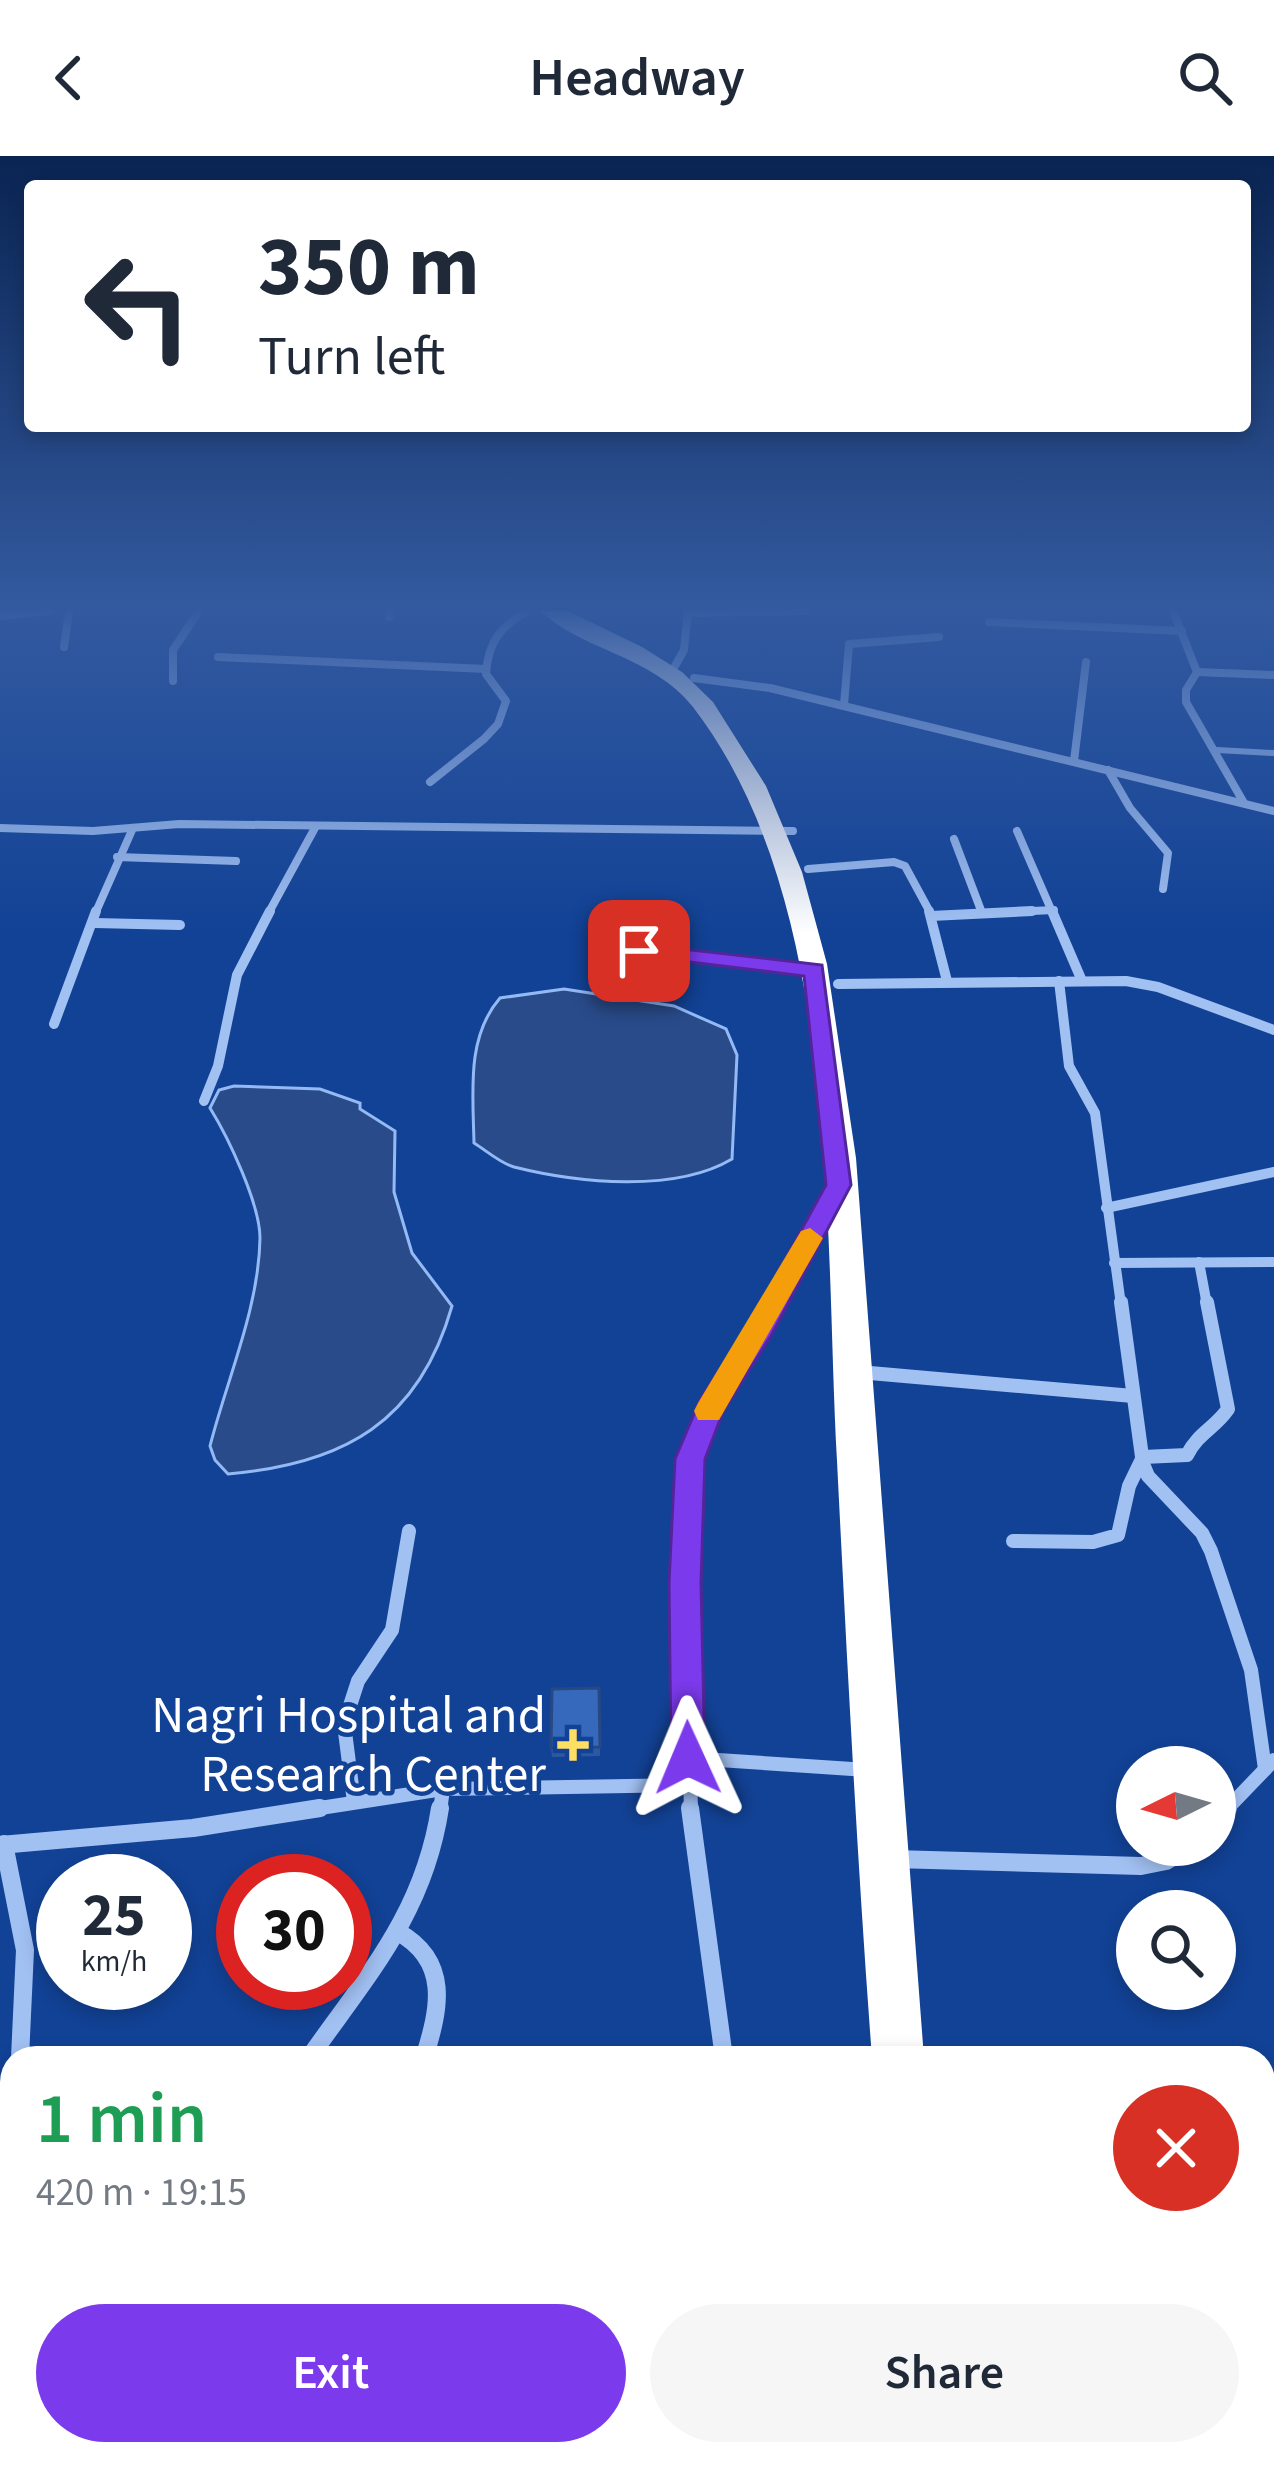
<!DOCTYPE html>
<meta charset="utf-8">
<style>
body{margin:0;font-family:"Source Sans 3",sans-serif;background:#f6f6f7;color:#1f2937;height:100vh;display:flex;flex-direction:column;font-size:45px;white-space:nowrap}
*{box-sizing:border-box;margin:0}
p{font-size:39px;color:#747a83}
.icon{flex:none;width:66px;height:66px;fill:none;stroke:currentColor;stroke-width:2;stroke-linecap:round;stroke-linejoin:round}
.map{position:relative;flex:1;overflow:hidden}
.side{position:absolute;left:0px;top:1890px;width:1275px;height:420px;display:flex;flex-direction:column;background:#fff;border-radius:36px 36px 0 0;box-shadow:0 6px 18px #0003}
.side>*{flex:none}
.hud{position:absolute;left:24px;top:24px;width:1227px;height:252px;border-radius:12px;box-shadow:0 6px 18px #0003;background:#fff;color:#1f2937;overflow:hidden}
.needle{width:78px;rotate:265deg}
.controls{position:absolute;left:1116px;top:1590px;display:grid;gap:24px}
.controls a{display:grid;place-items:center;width:120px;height:120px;border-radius:50%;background:#fff;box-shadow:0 6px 18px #0003;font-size:60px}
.speed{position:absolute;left:36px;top:1698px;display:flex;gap:24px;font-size:60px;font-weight:700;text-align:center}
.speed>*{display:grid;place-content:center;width:156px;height:156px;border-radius:50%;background:#fff;box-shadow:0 6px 18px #0003;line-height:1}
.speed small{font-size:30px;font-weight:400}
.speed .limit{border:18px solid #d22;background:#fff;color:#111}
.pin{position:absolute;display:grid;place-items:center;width:102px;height:102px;color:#fff;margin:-51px;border-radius:24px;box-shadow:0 6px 18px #0006}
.me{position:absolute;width:132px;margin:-66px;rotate:359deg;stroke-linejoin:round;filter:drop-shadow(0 0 9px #0008)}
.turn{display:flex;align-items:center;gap:42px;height:252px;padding:0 36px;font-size:54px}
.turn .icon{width:156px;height:156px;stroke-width:2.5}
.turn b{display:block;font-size:84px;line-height:102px}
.round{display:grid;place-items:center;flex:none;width:126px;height:126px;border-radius:63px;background:#f6f6f7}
.summary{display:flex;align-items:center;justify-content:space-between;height:204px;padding:0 36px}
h1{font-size:72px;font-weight:600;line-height:90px;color:#1e9e55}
.button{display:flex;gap:24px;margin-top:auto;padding:24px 36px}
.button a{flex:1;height:138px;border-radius:72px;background:#7c3aed;color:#fff;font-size:48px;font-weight:600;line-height:138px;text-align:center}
.button a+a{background:#f6f6f7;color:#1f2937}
header{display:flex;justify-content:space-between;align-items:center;height:156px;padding:0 36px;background:#fff;font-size:54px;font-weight:600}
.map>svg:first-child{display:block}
.water{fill:#294b8a;stroke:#94baf6;stroke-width:3}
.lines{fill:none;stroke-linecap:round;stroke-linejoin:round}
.lane-far1{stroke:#a2c1f3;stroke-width:6}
.lane{stroke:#a2c1f3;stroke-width:8}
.street-far3{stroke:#a2c1f3;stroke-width:8}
.street-far2{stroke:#a2c1f3;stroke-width:10}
.street-far1{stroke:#a2c1f3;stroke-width:14}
.street{stroke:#a2c1f3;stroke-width:18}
.highway{fill:#fff;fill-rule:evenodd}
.wall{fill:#2e59a2}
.building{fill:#3668bc;stroke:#264984;stroke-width:3}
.route{fill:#7c3aed;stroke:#51269a;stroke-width:3}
.slow{fill:#f59e0b}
.poi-dot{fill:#ffde64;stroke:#124296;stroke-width:4.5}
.labels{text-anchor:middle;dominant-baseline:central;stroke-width:9;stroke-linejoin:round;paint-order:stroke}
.near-poi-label{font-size:51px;fill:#fff;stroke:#124296;text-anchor:end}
</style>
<header><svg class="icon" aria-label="back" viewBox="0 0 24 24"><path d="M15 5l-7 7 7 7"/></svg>Headway<svg class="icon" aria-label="search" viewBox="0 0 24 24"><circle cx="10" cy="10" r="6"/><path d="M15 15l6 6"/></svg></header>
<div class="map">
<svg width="1274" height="2310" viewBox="0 0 1274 2310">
<rect width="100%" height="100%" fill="#124296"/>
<!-- water -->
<g class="water">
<path d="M564,833l110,17 52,23 11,26 -5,104c-57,34 -154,24 -218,8 -14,-4 -27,-16 -40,-24 -1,-50 -8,-106 26,-145z"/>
<path d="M234,930l86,3 40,14v6l35,22 -1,61 18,61 40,53c-33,116 -108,158 -224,168l-13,-14 -5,-14c17,-67 49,-138 50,-208 0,-34 -32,-101 -50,-130l9,-18z"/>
</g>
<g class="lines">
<!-- lane-far1 -->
<polyline class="lane-far1" points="1217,594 1274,597"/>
<!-- lane -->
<polyline class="lane" points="639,795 813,814"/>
<!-- street-far3 -->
<g class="street-far3">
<polyline points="1173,455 1197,516 1186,534 1186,546 1244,647"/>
<polyline points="687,457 806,455"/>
<polyline points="0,460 50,455"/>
<polyline points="389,461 390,455"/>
<polyline points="989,466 1182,475"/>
<polyline points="64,491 69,455"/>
<polyline points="218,501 486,513"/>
<polyline points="675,510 684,494 688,455"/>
<polyline points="1197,516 1274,519"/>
<polyline points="694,522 770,532 1274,655"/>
<polyline points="173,525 173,494 199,455"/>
<polyline points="844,549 849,488 939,481"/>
<polyline points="1074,605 1086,506"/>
<polyline points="1108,614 1130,652 1168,697 1163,733"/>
<path d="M430,626l54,-43 14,-15 8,-23 -20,-27c2,-32 14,-47 41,-63"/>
<polyline points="0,672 93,675 179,668 793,675"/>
<polyline points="1017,675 1053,758"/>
<polyline points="954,683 982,757"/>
<polyline points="117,701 236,705"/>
<polyline points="808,713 894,706 905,710 931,758"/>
<polyline points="95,758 133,672"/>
<polyline points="268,758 316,670"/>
<polyline points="970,758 1054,754"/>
</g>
<!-- street-far2 -->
<g class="street-far2">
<polyline points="929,755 947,825"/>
<polyline points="1052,755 1082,825"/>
<polyline points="931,760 1032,755"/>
<polyline points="95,767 180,769"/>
<polyline points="1059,825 1069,910 1095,957 1121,1149"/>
<polyline points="838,828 1126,825 1158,831 1274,874"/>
<polyline points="54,868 96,755"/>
<polyline points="204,945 218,910 237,819 270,755"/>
<polyline points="1106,1052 1274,1016"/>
<polyline points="1199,1106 1207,1149"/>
<polyline points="1114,1107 1274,1106"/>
<polyline points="773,1149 832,1041"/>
</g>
<!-- street-far1 -->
<g class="street-far1">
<polyline points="1121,1146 1143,1308 1148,1320 1202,1377 1211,1395 1251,1514 1265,1613"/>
<polyline points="870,1217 1133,1240"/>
<path d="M1013,1385l80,1 25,-7 11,-49 14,-29 44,-2c11,-22 28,-27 41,-46l-21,-107"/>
<polyline points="688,1602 867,1614"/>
<polyline points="354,1646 344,1568 358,1525 392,1474 409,1375"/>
<polyline points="301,1655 443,1633 689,1629"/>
<polyline points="440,1655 443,1633"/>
<polyline points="691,1655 685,1427 690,1303 710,1252 775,1146"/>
<polyline points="1225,1655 1274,1604"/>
</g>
<!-- street -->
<g class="street">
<polyline points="690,1652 724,1902"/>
<polyline points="1215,1666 1228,1652"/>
<polyline points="4,1688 25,1794 20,1902"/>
<polyline points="0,1689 193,1672 320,1652"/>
<polyline points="894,1703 1141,1710 1166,1705 1193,1689"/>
<path d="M398,1776c52,29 42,76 26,126"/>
<path d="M309,1902c59,-84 115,-145 131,-250"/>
<polyline points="1263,2011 1274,2015"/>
<polyline points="0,2195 12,2191"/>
<polyline points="1263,2271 1274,2272"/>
<polyline points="679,2310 681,2298"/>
</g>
<!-- highway -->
<g class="highway">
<path d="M541,455h27l74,36 40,25 31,30 53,84 36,86 25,92 29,194 68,900h-52c-15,-199 -25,-398 -35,-597 -13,-232 5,-561 -144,-754 -41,-52 -111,-56 -152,-96z"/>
<polygon points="945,2298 1005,2298 1008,2310 948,2310"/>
</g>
</g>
<!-- wall -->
<polygon class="wall" points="599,1532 600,1600 552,1601 551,1592"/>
<!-- building -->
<polygon class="building" points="599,1532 600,1591 551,1592 552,1533"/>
<!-- sky -->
<linearGradient id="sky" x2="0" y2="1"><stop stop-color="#0a2452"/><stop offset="0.58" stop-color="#335aa0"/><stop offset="1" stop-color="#335aa0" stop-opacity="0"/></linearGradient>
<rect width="1274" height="778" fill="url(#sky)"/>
<!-- route -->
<polygon class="route" points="639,788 822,809 851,1029 772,1178 723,1256 705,1303 701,1427 705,1602 700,1614 688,1619 676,1614 671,1602 669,1427 675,1303 700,1244 753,1162 826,1029 804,820 632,799 629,795"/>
<!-- slow -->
<polygon class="slow" points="810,1072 823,1082 719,1264 698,1264 694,1255 698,1247 801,1075"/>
<!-- markers -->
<path class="poi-dot" d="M567 1571h12v12h12v12h-12v12h-12v-12h-12v-12h12z"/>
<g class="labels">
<!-- near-poi labels -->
<g class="near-poi-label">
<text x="546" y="1560">Nagri Hospital and<tspan x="546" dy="59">Research Center</tspan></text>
</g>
</g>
</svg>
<div class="controls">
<a><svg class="needle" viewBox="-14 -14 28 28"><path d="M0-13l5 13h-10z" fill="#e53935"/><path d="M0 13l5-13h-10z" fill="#747a83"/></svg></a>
<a><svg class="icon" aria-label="search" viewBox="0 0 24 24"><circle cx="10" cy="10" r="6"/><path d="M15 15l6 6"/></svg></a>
</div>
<div class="speed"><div>25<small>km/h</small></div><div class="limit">30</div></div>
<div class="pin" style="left:639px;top:795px;background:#d93025"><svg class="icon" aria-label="arrive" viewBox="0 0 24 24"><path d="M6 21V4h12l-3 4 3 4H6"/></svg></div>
<svg class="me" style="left:688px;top:1602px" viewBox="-20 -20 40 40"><path d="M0-17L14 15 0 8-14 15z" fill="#7c3aed" stroke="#fff" stroke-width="4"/></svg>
<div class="hud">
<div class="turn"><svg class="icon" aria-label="left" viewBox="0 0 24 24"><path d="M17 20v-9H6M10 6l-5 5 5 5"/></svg><div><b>350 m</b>Turn left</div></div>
</div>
<section class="side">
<div class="summary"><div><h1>1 min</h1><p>420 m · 19:15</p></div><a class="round" style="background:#d93025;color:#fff"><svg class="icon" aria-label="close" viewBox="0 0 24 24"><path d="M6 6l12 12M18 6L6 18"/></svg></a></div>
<div class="button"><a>Exit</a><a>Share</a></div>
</section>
</div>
